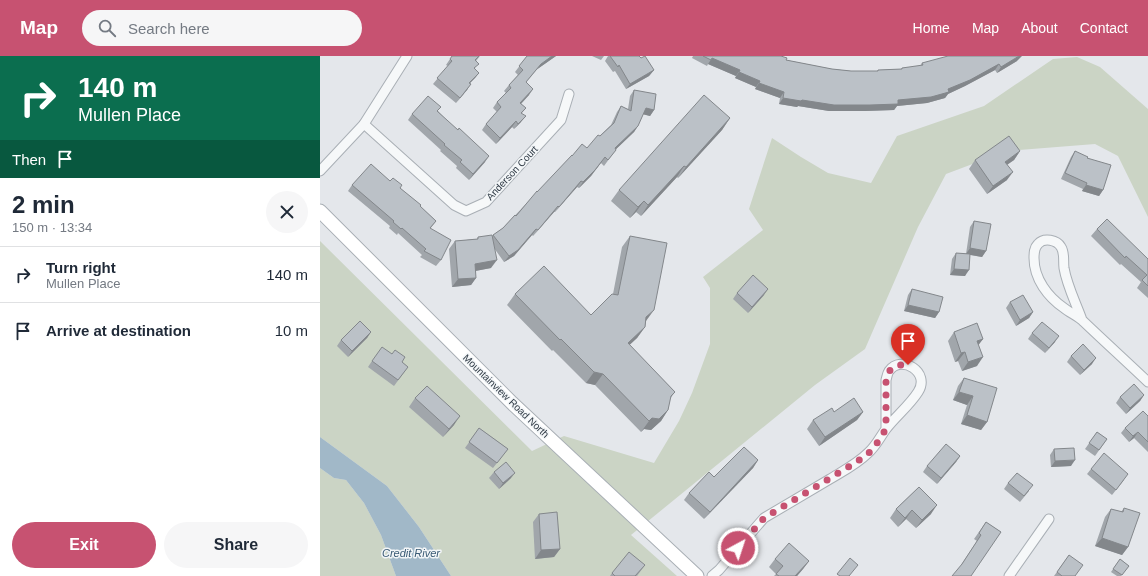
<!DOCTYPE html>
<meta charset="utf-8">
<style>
body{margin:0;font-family:Helvetica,sans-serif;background:#f6f6f7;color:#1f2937;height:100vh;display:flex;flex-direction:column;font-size:15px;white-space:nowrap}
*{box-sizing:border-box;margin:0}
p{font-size:13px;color:#747a83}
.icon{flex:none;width:22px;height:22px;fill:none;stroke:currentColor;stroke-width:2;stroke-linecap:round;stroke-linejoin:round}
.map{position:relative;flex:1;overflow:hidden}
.sheet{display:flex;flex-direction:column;background:#fff;width:320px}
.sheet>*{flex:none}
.hud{background:#0b6e4f;color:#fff;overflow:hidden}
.pin{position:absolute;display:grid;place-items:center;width:34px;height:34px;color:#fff;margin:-41px -17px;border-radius:50% 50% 50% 0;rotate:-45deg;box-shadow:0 0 4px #0007}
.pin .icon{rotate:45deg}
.me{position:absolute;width:44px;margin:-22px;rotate:40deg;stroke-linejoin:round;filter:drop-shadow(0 0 3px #0008)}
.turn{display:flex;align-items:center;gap:14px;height:84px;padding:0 12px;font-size:18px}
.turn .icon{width:52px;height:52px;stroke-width:2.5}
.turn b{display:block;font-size:28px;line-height:34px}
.then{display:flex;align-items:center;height:38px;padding:0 12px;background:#0003;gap:8px;font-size:15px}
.round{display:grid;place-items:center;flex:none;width:42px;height:42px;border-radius:21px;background:#f6f6f7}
.overview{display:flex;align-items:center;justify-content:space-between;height:68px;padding:0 12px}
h1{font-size:24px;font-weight:800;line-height:30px}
.primary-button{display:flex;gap:8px;margin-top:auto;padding:8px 12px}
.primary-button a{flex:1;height:46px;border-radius:24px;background:#c75271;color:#fff;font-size:16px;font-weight:800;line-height:46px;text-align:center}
.primary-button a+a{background:#f6f6f7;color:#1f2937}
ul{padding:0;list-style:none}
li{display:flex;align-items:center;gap:12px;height:56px;padding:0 12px;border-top:1px solid #e0e1e3}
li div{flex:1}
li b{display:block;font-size:15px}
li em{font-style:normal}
header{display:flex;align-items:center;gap:24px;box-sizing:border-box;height:56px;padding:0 20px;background:#c75271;color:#fff}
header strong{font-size:19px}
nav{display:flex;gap:22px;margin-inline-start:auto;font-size:14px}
.search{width:280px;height:36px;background:#f6f6f7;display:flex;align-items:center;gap:10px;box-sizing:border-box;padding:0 14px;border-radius:22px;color:#747a83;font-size:15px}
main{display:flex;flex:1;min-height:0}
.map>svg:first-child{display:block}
.green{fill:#cbd4c5}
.water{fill:#a1b8c8}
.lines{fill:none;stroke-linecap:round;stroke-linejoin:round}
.minor-casing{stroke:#a9afb5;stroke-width:11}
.secondary-casing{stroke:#a9afb5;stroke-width:15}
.minor{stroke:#f6f8f9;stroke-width:9}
.secondary{stroke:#fff;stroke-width:13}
.wall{fill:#a1a6ab}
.shaded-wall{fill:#83878b}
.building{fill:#bbc1c7;stroke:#83878b}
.route{stroke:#c75271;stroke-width:7;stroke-dasharray:0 12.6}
.labels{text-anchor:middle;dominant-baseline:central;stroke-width:3;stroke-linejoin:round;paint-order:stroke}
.street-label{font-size:10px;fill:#2c3742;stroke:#f3f6f8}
.water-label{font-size:11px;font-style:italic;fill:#395a74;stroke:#f3f6f8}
</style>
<header>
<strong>Map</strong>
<div class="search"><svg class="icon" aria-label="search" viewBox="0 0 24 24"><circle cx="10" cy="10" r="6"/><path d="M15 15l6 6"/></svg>Search here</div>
<nav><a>Home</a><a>Map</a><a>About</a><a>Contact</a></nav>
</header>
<main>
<section class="sheet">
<div class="hud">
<div class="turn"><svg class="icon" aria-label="right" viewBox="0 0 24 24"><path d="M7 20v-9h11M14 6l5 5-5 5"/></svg><div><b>140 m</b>Mullen Place</div></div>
<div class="then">Then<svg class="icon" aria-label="arrive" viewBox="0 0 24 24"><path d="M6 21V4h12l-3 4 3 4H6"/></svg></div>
</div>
<div class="overview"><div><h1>2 min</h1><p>150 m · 13:34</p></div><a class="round"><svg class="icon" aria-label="close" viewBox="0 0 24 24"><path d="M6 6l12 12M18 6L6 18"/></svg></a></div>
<ul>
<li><svg class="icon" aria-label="right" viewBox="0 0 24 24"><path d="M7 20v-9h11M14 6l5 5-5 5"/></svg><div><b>Turn right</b><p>Mullen Place</p></div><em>140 m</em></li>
<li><svg class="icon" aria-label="arrive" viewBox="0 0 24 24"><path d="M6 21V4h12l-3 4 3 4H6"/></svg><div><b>Arrive at destination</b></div><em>10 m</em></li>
</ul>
<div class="primary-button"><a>Exit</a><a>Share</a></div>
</section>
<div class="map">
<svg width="828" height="520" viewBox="0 0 828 520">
<rect width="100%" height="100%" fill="#e4e7eb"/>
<!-- green -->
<g class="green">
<polygon points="757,1 780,11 828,53 828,161 798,100 775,88 687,95 626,118 598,171 545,293 495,329 311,479 357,520 131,520 99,471 67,430 0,381 0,185 212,395 244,380 334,407 359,365 372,337 390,288 390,232 383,221 443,174 429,153 452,82 481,101 508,117 551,127 577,80 664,50 733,3"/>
<polygon points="0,412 14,422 26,424 44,447 61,479 76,520 0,520"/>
</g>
<!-- water -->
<polygon class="water" points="0,381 67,430 99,471 131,520 76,520 61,479 44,447 26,424 14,422 0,412"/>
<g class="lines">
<!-- minor casing -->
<g class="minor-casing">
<g id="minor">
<polyline points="44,68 134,149 146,155 166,146 241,64 249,38"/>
<polyline points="0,115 44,68 87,0"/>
<path d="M762,264c-6,-17 -15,-34 -18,-52 -1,-7 1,-15 -3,-21 -4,-7 -17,-10 -23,-3 -4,4 -4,9 -4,14 0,21 14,39 30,50 6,5 14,8 20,14 21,20 43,40 64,60"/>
<path d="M392,520l7,-6 38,-44 7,-8c22,-13 44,-26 66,-39 13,-8 27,-15 38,-26 8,-7 12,-16 18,-24 10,-13 23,-23 32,-37 13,-20 -17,-38 -29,-21 -2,3 -2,6 -3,9v49"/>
<polyline points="689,520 729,463"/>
</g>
</g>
<!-- secondary casing -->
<g class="secondary-casing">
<polyline id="secondary" points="0,155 192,347 377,520"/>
</g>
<!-- minor -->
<use href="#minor" class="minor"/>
<!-- secondary -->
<use href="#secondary" class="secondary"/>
</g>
<!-- wall -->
<g class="wall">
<polygon points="160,0 156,5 155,13 159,17 155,22 150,27 147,34 136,47 113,28 128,10 126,9 130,3"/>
<polygon points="207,0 236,0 216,14 206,26 209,39 201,48 206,52 202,57 201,66 194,73 192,71 176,88 162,74 166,68 177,56 173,52 177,46 186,37 184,35 189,29 198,19 195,16"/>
<polygon points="272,0 284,0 281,4"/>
<polygon points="288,0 319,0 321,2 334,14 329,20 306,33 295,15 293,16 285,5"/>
<polygon points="373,0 461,0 466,4 512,13 531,15 557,15 558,14 581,13 582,12 600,10 602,7 697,5 677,17 675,14 645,30 628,38 625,42 607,47 577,50 574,54 545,55 509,55 478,50 477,51 459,48 460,42 435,33 436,31 415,22 416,20 388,8 387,10 372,2"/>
<polygon points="314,34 334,54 330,60 323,58 318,70 314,76 296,93 292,99 284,110 281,107 271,120 259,132 257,131 235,156 234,156 213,180 212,179 194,200 184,206 174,192 171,212 155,215 156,222 151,229 132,231 129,193 135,185 157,183 158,181 172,180 173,179 183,172 252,100 267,92 291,69 297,56 301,50 308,53 310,40"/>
<polygon points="118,55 165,106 149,124 136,112 137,110 120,95 121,94 88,64 92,58"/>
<polygon points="410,62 402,74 358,122 357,121 321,160 316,156 310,162 291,145 299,134"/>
<polygon points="700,95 694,104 687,109 687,124 667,138 649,113 655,104"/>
<polygon points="755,95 783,134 779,140 762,135 763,133 741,123 751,101"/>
<polygon points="70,125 80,132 116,165 110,173 121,204 116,210 100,201 102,199 78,177 77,179 69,172 70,170 28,135 32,129"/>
<polygon points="654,165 666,195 662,201 650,199 645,220 630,219 632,203 636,197 646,198 650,171"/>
<polygon points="777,173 822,198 828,203 828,242 817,232 821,226 801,208 800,209 771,180"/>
<polygon points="310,180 326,266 325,271 317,282 309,289 355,336 350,343 348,354 341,365 331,374 324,373 321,376 275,329 266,327 233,294 232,295 187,249 195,238 271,259 293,238 302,191"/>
<polygon points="592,233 619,256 615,262 584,255 588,239"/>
<polygon points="417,237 444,239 428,257 413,243"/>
<polygon points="690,246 713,256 709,262 696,270 686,252"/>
<polygon points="51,276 47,282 28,301 17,290 21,284"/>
<polygon points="634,276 663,283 658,289 657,310 642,315 638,305 635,306 628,285"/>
<polygon points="712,277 735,286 725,297 708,283"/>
<polygon points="751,300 772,308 760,319 747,306"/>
<polygon points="52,305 82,306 88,311 74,330 48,311"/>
<polygon points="644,322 667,366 661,374 641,368 647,349 633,344 638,330"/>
<polygon points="824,339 820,345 806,358 796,347 800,341"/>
<polygon points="95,342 134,369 123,381 89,351"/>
<polygon points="514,356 543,356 537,364 499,390 487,373 493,364"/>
<polygon points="828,360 828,396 814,382 809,386 801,377 805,372"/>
<polygon points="159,372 188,393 173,412 145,392"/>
<polygon points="777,376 787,383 775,400 765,393"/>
<polygon points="734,393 751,410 731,411 730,399"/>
<polygon points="640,400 636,406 617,428 603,416 607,410"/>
<polygon points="438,404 433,412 384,463 364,444 369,437 394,421"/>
<polygon points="771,413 804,424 792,439 767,418"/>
<polygon points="174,416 191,422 179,433 169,422"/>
<polygon points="688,427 709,435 700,446 684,433"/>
<polygon points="599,431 611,458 596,472 586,463 578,471 570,462 576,453"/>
<polygon points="804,452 808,491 802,499 775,490 785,461 791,453 801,456"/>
<polygon points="219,458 240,493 234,501 215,503 213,466"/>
<polygon points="666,466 681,476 641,509 657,485 654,483"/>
<polygon points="749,499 755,520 734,520"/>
<polygon points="455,503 489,505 483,513 477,520 454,520 456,518 449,511"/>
<polygon points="800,503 809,510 801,520 797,520 791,516"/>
<polygon points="325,509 317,520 290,520 292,517"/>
</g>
<!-- shaded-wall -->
<g class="shaded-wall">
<polygon points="232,0 236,0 216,14 202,32 221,8"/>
<polygon points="699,0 702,0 697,5 677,17 681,11"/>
<polygon points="392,2 420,14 416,20 388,8"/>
<polygon points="679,8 675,14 645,30 628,38 625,42 607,47 577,50 574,54 545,55 509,55 478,50 477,51 459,48 463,42 482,44 578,44 628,33"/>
<polygon points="334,14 329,20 306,33 310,28"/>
<polygon points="419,16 440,25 436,31 415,22"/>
<polygon points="159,17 155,22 145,32 149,27"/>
<polygon points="439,27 464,36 460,42 435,33"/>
<polygon points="151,28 147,34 136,47 140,42"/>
<polygon points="213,33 209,39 196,53 200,47"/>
<polygon points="326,52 334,54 330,60 322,58"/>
<polygon points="206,60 201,66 194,73 198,68"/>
<polygon points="410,62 402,74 358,122 366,111"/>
<polygon points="196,65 192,71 176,88 180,82"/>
<polygon points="318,70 314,76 291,98 295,92"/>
<polygon points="700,95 694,104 679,114 685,106"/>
<polygon points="169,100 165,106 149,124 153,118"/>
<polygon points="285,101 271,120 259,132 263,126"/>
<polygon points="364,110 357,121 321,160 328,149"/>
<polygon points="693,116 687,124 667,138 673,130"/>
<polygon points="261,125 257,131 235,156 239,151"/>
<polygon points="766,129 783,134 779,140 762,135"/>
<polygon points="324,145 316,156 310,162 318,151"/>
<polygon points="238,150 234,156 213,180"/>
<polygon points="216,173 212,179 194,200 184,206 189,200"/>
<polygon points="650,192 666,195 662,201 646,198"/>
<polygon points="177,204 171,212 150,216 155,208"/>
<polygon points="634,213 649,214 645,220 630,219"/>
<polygon points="156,222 151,229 132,231 138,223"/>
<polygon points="448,233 444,239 428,257 432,251"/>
<polygon points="588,249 619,256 615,262 584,255"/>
<polygon points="334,254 326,265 319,272 326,261"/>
<polygon points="713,256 709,262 696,270 700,264"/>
<polygon points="325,271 317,282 300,298 308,287"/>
<polygon points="51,276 47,282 28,301 32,295"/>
<polygon points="739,280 735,286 725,297 729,292"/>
<polygon points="663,283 657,291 657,285"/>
<polygon points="645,296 638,305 635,306 641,297"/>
<polygon points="663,301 657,310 642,315 648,306"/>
<polygon points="776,302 772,308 760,319 764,314"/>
<polygon points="274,316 283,318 275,329 266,327"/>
<polygon points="639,336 653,340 647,349 633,344"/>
<polygon points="824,339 820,345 806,358 810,352"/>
<polygon points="348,354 341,365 331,374 324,373 321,376 329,365 332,362"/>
<polygon points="543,356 537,364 499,390 505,381"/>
<polygon points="647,359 667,366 661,374 641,368"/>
<polygon points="140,360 134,369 123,381 129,373"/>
<polygon points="818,376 814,382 809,386 813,380"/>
<polygon points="640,400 636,406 617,428 621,422"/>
<polygon points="438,404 433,412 384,463 390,456"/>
<polygon points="755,404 751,410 731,411 735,405"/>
<polygon points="195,417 191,422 179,433 183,427"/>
<polygon points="617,449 611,458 596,472 602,464"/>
<polygon points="592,454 586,463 578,471 585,462"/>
<polygon points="782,482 808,491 802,499 775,490"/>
<polygon points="240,493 234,501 215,503 221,494"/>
<polygon points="489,505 483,513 477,520 475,520"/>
</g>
<!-- building -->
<g class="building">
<polygon points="132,0 159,0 155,4 159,8 154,12 159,17 149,27 151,28 140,42 117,22 132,5 130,3"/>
<polygon points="207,0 232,0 221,8 206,26 213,33 200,47 206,52 201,57 206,60 198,68 196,65 180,82 166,68 181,51 177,46 191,32 189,29 203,14 199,10"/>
<polygon points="290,0 319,0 321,2 325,0 334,14 310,28 299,9 298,11"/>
<polygon points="383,0 461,0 467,2 466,4 512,13 531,15 558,15 558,14 582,13 582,12 603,9 602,7 628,0 699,0 681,11 679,8 650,24 628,33 629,36 611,41 578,44 578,48 550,49 514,49 482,44 481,45 463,42 464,36 439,27 440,25 419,16 420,14 392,2 391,4"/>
<polygon points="314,34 336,38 334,54 326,52 318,70 295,92 296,94 288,104 285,101 275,114 263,126 261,125 239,151 238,150 218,174 216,173 198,194 189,200 173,179 183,172 195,159 196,160 217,135 217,136 252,99 252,100 262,88 267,92 278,79 280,80 294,67 301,50 311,55"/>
<polygon points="384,39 410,62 366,111 364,110 328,149 324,145 318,151 299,134"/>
<polygon points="108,40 121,51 117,55 138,74 139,72 169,100 153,118 140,106 142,104 124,89 125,88 92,58"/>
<polygon points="689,80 700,95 685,106 693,116 673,130 655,104"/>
<polygon points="755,95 768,101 767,102 791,109 783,134 766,129 767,127 745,117"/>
<polygon points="51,108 70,125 73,122 82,129 80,132 101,149 100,150 116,165 110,172 131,184 121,204 104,195 106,193 82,172 81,173 73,166 74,165 32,129"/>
<polygon points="787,163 828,203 828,230 822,224 827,219 806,200 805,202 777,173"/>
<polygon points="654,165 671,168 666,195 650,192"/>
<polygon points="172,179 177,204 155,208 156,222 138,223 135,185 158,183 158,181"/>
<polygon points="310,180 347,187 334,254 326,261 325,271 308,287 355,336 351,340 348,354 339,363 332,362 329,365 283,318 274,316 241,283 240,284 195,238 224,210 271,259 292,238 298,239"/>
<polygon points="636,197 650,198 649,214 634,213"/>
<polygon points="433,219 448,233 432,251 417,237"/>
<polygon points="592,233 623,241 619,256 588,249"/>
<polygon points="703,239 713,256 700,264 690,246"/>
<polygon points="40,265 51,276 32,295 21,284"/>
<polygon points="722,266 739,280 729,292 712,277"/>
<polygon points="657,267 663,283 657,285 663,301 648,306 645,296 641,297 634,276"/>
<polygon points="763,288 776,302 764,314 751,300"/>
<polygon points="62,291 72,298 75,294 85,301 82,306 88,311 78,324 52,305"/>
<polygon points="644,322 677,332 667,366 647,359 653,340 639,336"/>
<polygon points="814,328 824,339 810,352 800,341"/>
<polygon points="107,330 140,360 129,373 95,342"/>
<polygon points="534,342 543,356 505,381 493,364 512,352 514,356"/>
<polygon points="823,355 828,360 828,386 818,376 813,380 805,372"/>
<polygon points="159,372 188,393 177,407 149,386"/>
<polygon points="777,376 787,383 779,394 769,387"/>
<polygon points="626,388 640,400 621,422 607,410"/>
<polygon points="424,391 438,404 390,456 369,437 389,416 394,421"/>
<polygon points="754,392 755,404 735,405 734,393"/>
<polygon points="784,397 808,418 796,434 771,413"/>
<polygon points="186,406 195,417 183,427 174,416"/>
<polygon points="697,417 713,429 704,440 688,427"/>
<polygon points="599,431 617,449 602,464 592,454 585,462 576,453"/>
<polygon points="804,452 820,457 808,491 782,482 791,453 803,456"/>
<polygon points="237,456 240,493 221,494 219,458"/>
<polygon points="666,466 681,476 651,520 632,520 642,508 661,479 659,477"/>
<polygon points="469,487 489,505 475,520 459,520 456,518 463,510 455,503"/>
<polygon points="309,496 325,509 315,520 295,520 292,517"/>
<polygon points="749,499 763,509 755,520 742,520 737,516"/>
<polygon points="530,502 538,509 529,520 520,520 517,518"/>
<polygon points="800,503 809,510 802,519 793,513"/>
</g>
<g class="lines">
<!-- route -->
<path class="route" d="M418,492l19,-22 7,-8 91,-55 13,-9 9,-11 9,-14v-49c3,-13 9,-16 22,-15"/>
</g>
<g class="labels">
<!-- street labels -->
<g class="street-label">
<text transform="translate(192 117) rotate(-47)">Anderson Court</text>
<text transform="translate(186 340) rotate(44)">Mountainview Road North</text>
</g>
<!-- water labels -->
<g class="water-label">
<text x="91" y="497">Credit River</text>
</g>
</g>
</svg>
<div class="pin" style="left:588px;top:309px;background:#d93025"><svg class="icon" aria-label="arrive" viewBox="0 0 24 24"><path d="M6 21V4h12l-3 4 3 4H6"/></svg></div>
<svg class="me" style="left:418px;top:492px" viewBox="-20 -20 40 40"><circle r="17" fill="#c75271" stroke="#fff" stroke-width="3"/><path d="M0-11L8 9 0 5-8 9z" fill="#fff"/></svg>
</div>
</main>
